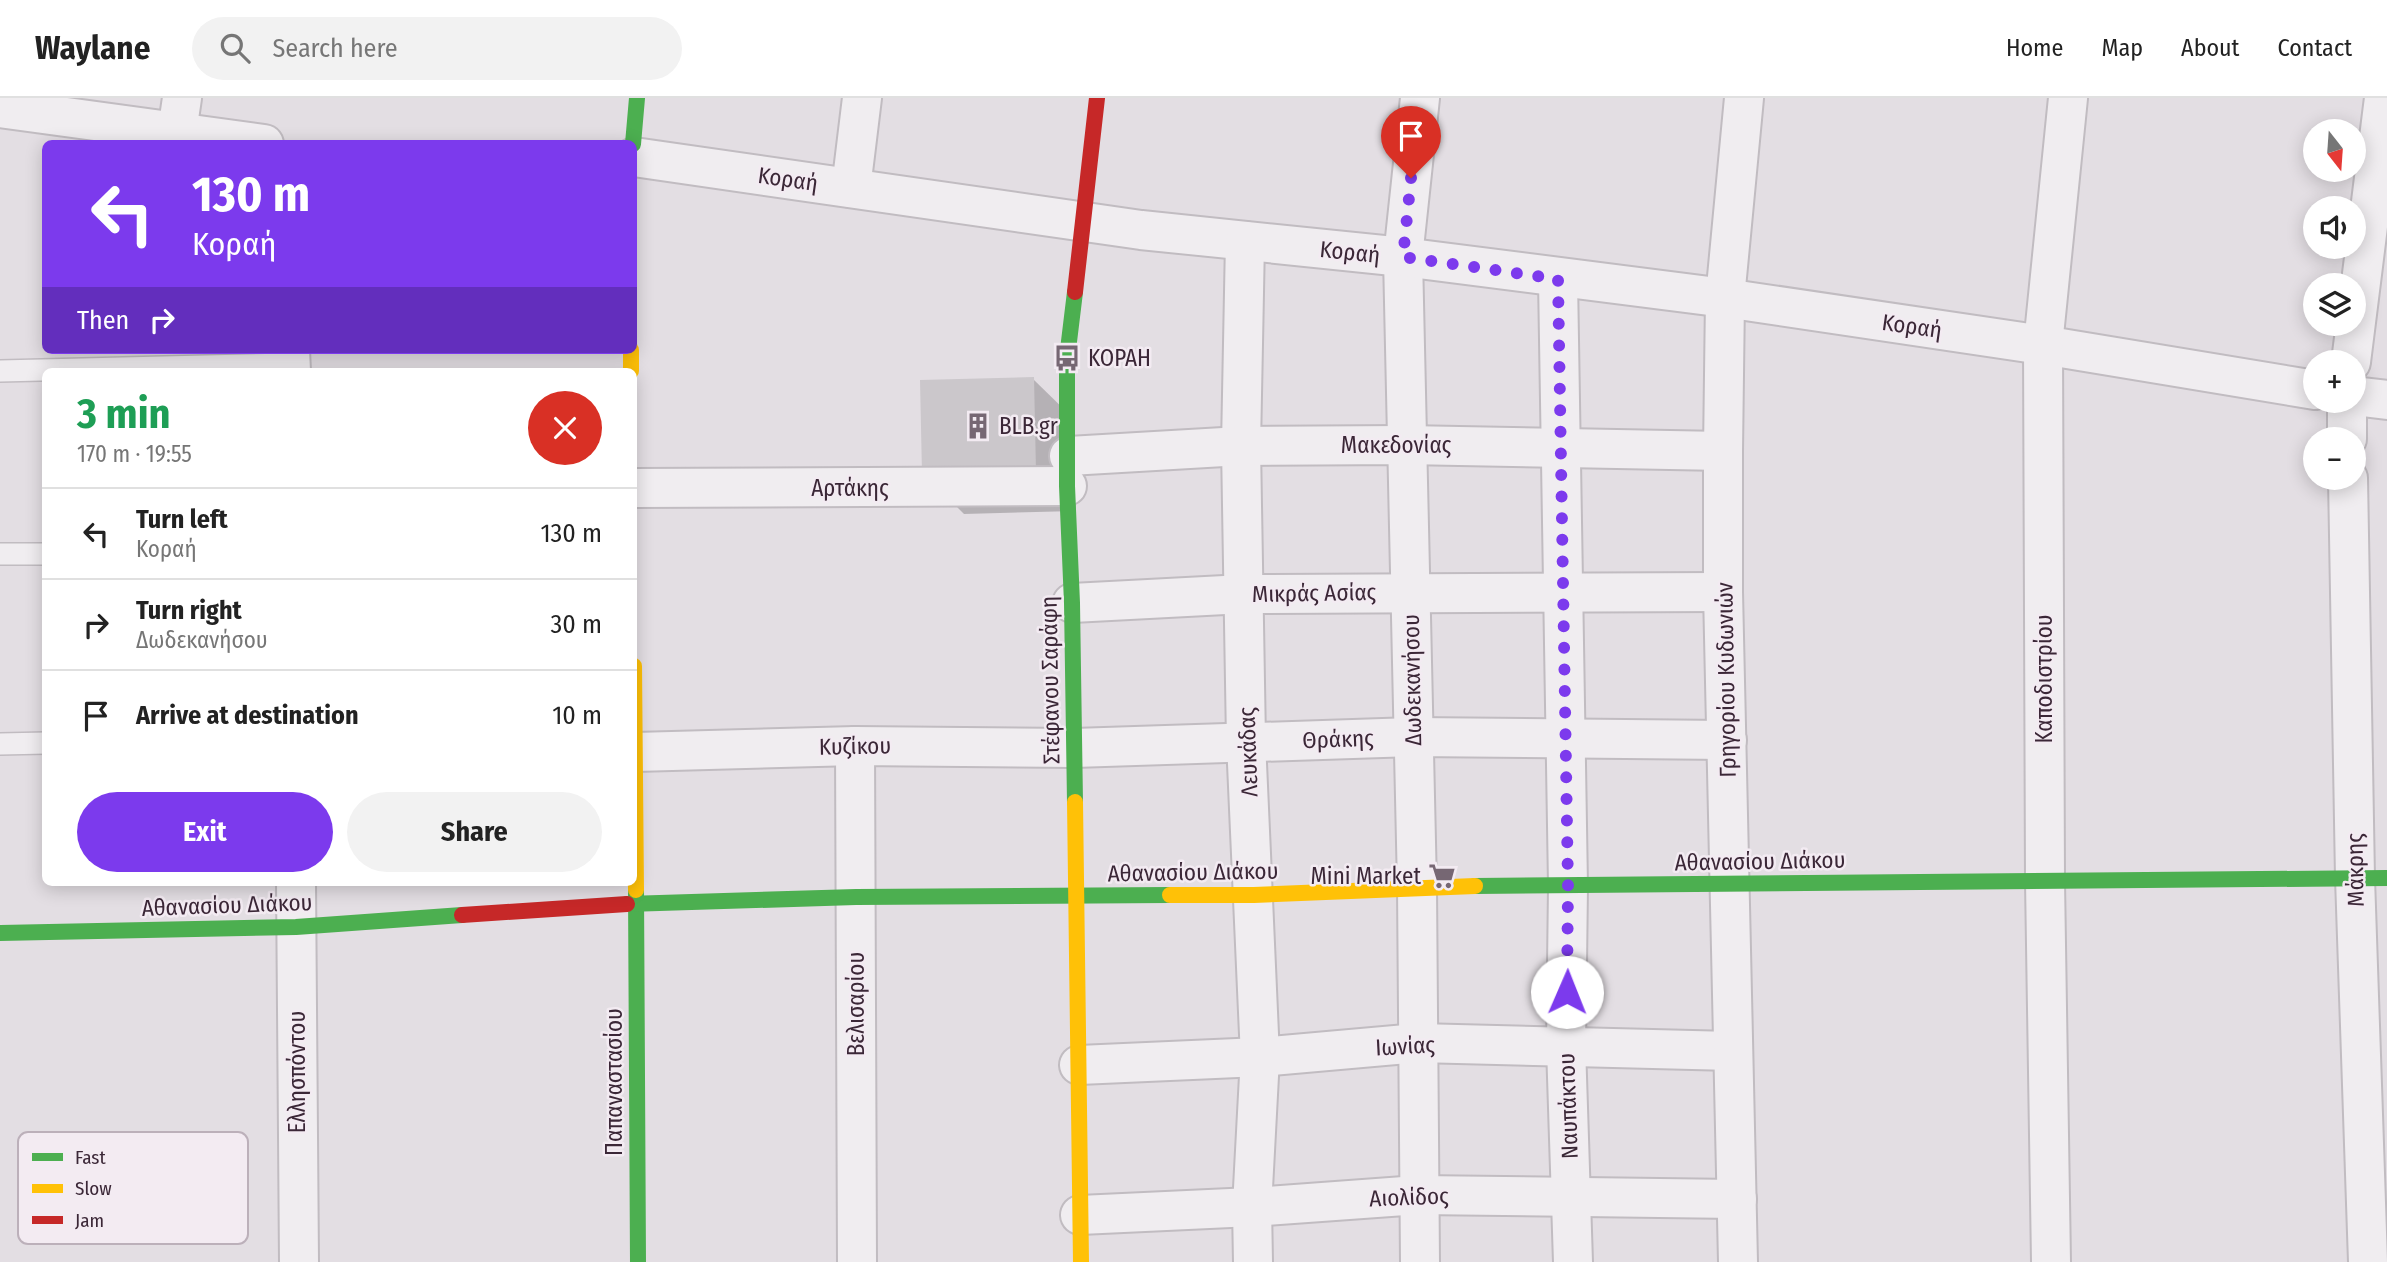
<!DOCTYPE html>
<meta charset="utf-8">
<style>
body{margin:0;font-family:"Fira Sans Condensed",sans-serif;background:#f2f2f2;color:#222;height:100vh;display:flex;flex-direction:column;font-size:26px;white-space:nowrap}
*{box-sizing:border-box;margin:0}
p{font-size:23px;color:#767676}
.icon{flex:none;width:38px;height:38px;fill:none;stroke:currentColor;stroke-width:2;stroke-linecap:round;stroke-linejoin:round}
.map{position:relative;flex:1;overflow:hidden}
.panel{position:absolute;left:42px;top:270px;width:595px;height:518px;display:flex;flex-direction:column;background:#fff;border-radius:10px;box-shadow:0 4px 18px #0003}
.panel>*{flex:none}
.guide{position:absolute;left:42px;top:42px;width:595px;height:214px;border-radius:10px;box-shadow:0 4px 18px #0003;background:#7c3aed;color:#fff;overflow:hidden}
.needle{width:46px;rotate:163deg}
.tools{position:absolute;left:2303px;top:21px;display:grid;gap:14px}
.tools a{display:grid;place-items:center;width:63px;height:63px;border-radius:50%;background:#fff;box-shadow:0 4px 18px #0003;font-size:35px}
.pin{position:absolute;display:grid;place-items:center;width:60px;height:60px;color:#fff;margin:-72px -30px;border-radius:50% 50% 50% 0;rotate:-45deg;box-shadow:0 0 7px #0007}
.pin .icon{rotate:45deg}
.me{position:absolute;width:77px;margin:-38px;rotate:1deg;stroke-linejoin:round;filter:drop-shadow(0 0 5px #0008)}
.turn{display:flex;align-items:center;gap:24px;height:147px;padding:0 35px;font-size:32px}
.turn .icon{width:91px;height:91px;stroke-width:2.5}
.turn b{display:block;font-size:49px;line-height:60px}
.then{display:flex;align-items:center;height:66px;padding:0 35px;background:#0003;gap:14px;font-size:26px}
.round{display:grid;place-items:center;flex:none;width:74px;height:74px;border-radius:37px;background:#f2f2f2}
.summary{display:flex;align-items:center;justify-content:space-between;height:119px;padding:0 35px}
h1{font-size:42px;font-weight:700;line-height:52px;color:#1e9e55}
.cta{display:flex;gap:14px;margin-top:auto;padding:14px 35px}
.cta a{flex:1;height:80px;border-radius:42px;background:#7c3aed;color:#fff;font-size:28px;font-weight:700;line-height:80px;text-align:center}
.cta a+a{background:#f2f2f2;color:#222}
ul{padding:0;list-style:none}
li{display:flex;align-items:center;gap:21px;height:91px;padding:0 35px;border-top:2px solid #e0e0e0}
li div{flex:1}
li b{display:block;font-size:26px}
li em{font-style:normal}
header{display:flex;align-items:center;gap:42px;box-sizing:border-box;height:98px;padding:0 35px;background:#fff;border-bottom:2px solid #e0e0e0}
header strong{font-size:33px}
nav{display:flex;gap:38px;margin-inline-start:auto;font-size:24px}
.search{width:490px;height:63px;background:#f2f2f2;display:flex;align-items:center;gap:18px;box-sizing:border-box;padding:0 24px;border-radius:38px;color:#767676;font-size:26px}
.map>svg:first-child{display:block}
.shadow{fill:#0003}
.building{fill:#cbc7cb}
.lines{fill:none;stroke-linecap:round;stroke-linejoin:round}
.lane-casing{stroke:#c1bcc1;stroke-width:24}
.street-casing{stroke:#c1bcc1;stroke-width:42}
.lane{stroke:#f0edf0;stroke-width:21}
.street{stroke:#f0edf0;stroke-width:38}
.fast{stroke:#4caf50;stroke-width:16}
.slow{stroke:#ffc107;stroke-width:16}
.jam{stroke:#c62828;stroke-width:16}
.route{stroke:#7c3aed;stroke-width:12;stroke-dasharray:0 21.6}
.labels{text-anchor:middle;dominant-baseline:central;stroke-width:5;stroke-linejoin:round;paint-order:stroke}
.street-label{font-size:23px;fill:#3b2737;stroke:#f3ebf2}
.poi-label{font-size:23px;fill:#3b2737;stroke:#f3ebf2;text-anchor:start}
.key{fill:#f3ebf2;stroke:#bcb0ba;stroke-width:2}
.key-label{font-size:19px;fill:#3b2737}
</style>
<header>
<strong>Waylane</strong>
<div class="search"><svg class="icon" aria-label="search" viewBox="0 0 24 24"><circle cx="10" cy="10" r="6"/><path d="M15 15l6 6"/></svg>Search here</div>
<nav><a>Home</a><a>Map</a><a>About</a><a>Contact</a></nav>
</header>
<div class="map">
<svg width="2387" height="1164" viewBox="0 0 2387 1164">
<rect width="100%" height="100%" fill="#e3dee3"/>
<!-- shadow -->
<polygon class="shadow" points="1033,281 1073,320 1076,413 964,416 924,376"/>
<!-- building -->
<polygon class="building" points="1034,279 1036,374 922,376 920,282"/>
<g class="lines">
<!-- lane casing -->
<g class="lane-casing">
<g id="lane">
<polyline points="0,273 290,266"/>
<polyline points="0,456 46,456"/>
<polyline points="0,646 46,645"/>
</g>
</g>
<!-- street casing -->
<g class="street-casing">
<g id="street">
<polyline points="1420,0 1403,159 1417,789 1420,1164"/>
<polyline points="0,10 264,46"/>
<polyline points="177,34 182,0"/>
<polyline points="634,59 1141,132 1403,159 1725,200 2043,247 2315,292"/>
<polyline points="851,90 862,0"/>
<polyline points="1245,143 1241,348 1246,643 1260,959 1252,1109 1253,1164"/>
<polyline points="1558,181 1568,788 1566,948 1573,1164"/>
<polyline points="290,252 291,273"/>
<polyline points="2351,264 2384,0"/>
<polyline points="2354,298 2387,302"/>
<polyline points="2347,303 2347,341"/>
<polyline points="1069,358 1241,348 1406,347 1723,353"/>
<polyline points="2348,380 2355,780 2368,1164"/>
<polyline points="634,390 1067,388"/>
<polyline points="1072,505 1244,496 1723,494"/>
<polyline points="855,648 857,1164"/>
<polyline points="635,654 855,648 1074,650 1413,639 1727,642"/>
<polyline points="296,784 299,1164"/>
<polyline points="1079,967 1260,959 1418,945 1732,953"/>
<polyline points="1080,1117 1252,1109 1418,1097 1737,1101"/>
<polyline points="1738,1164 1723,494 1723,353 1725,200 1744,0"/>
<polyline points="2051,1164 2045,783 2043,247 2068,0"/>
</g>
</g>
<!-- lane -->
<use href="#lane" class="lane"/>
<!-- street -->
<use href="#street" class="street"/>
<!-- fast -->
<g class="fast">
<polyline points="633,46 637,0"/>
<polyline points="1075,194 1067,260 1067,388 1072,505 1075,704"/>
<polyline points="1475,788 2387,780"/>
<polyline points="636,792 638,1164"/>
<polyline points="627,806 856,799 1170,797"/>
<polyline points="0,835 296,829 462,817"/>
</g>
<!-- slow -->
<g class="slow">
<polyline points="631,252 631,273"/>
<polyline points="634,568 636,792"/>
<polyline points="1075,704 1081,1164"/>
<polyline points="1170,797 1254,797 1475,788"/>
</g>
<!-- jam -->
<g class="jam">
<polyline points="1075,194 1097,0"/>
<polyline points="462,817 627,806"/>
</g>
</g>
<g class="lines">
<!-- route -->
<polyline class="route" points="1411,80 1403,159 1558,181 1568,788 1567,894"/>
</g>
<!-- icons -->
<defs>
<g id="bus-bare" transform="scale(2.1)"><path d="M-5-6H5V4H4V6H2V4H-2V6H-4V4H-5ZM-3.5-4V0h7V-4ZM-3.5 1.2v1.5H-2V1.2ZM2 1.2v1.5H3.5V1.2Z" fill="#766773" stroke="#f3ebf2" stroke-width="2.5" paint-order="stroke"/></g>
<g id="building-bare" transform="scale(2.1)"><path d="M-4-6H4V6H1V3H-1V6H-4ZM-2.5-4.3h1.7v1.8h-1.7ZM.8-4.3h1.7v1.8H.8ZM-2.5-1h1.7V.8h-1.7ZM.8-1h1.7V.8H.8Z" fill="#766773" stroke="#f3ebf2" stroke-width="2.5" paint-order="stroke"/></g>
<g id="supermarket-bare" transform="scale(2.1)"><path d="M-6-5.5h2.5l.6 2H6L4.5 2H-2.5L-4.4-4H-6ZM-1.5 3.2a1.3 1.3 0 1 0 .1 0ZM3 3.2a1.3 1.3 0 1 0 .1 0Z" fill="#766773" stroke="#f3ebf2" stroke-width="2.5" paint-order="stroke"/></g>
</defs>
<g fill-rule="evenodd">
<use href="#bus-bare" x="1067" y="260"/>
<use href="#building-bare" x="978" y="328"/>
<use href="#supermarket-bare" x="1442" y="778"/>
</g>
<g class="labels">
<!-- street labels -->
<g class="street-label">
<text transform="translate(788 81) rotate(8)">Κοραή</text>
<text transform="translate(1350 154) rotate(6)">Κοραή</text>
<text transform="translate(1912 228) rotate(8)">Κοραή</text>
<text x="1396" y="347">Μακεδονίας</text>
<text x="850" y="390">Αρτάκης</text>
<text transform="translate(1314 495) rotate(-1)">Μικράς Ασίας</text>
<text transform="translate(2044 581) rotate(-90)">Καποδιστρίου</text>
<text transform="translate(1050 582) rotate(-91)">Στέφανου Σαράφη</text>
<text transform="translate(1412 582) rotate(-91)">Δωδεκανήσου</text>
<text transform="translate(1726 582) rotate(-91)">Γρηγορίου Κυδωνιών</text>
<text transform="translate(1338 641) rotate(-2)">Θράκης</text>
<text transform="translate(855 648) rotate(-1)">Κυζίκου</text>
<text transform="translate(1248 654) rotate(-92)">Λευκάδας</text>
<text transform="translate(1760 763) rotate(-1)">Αθανασίου Διάκου</text>
<text transform="translate(2355 772) rotate(-91)">Μάκρης</text>
<text transform="translate(1193 774) rotate(-1)">Αθανασίου Διάκου</text>
<text transform="translate(227 807) rotate(-2)">Αθανασίου Διάκου</text>
<text transform="translate(856 906) rotate(-90)">Βελισαρίου</text>
<text transform="translate(1405 948) rotate(-3)">Ιωνίας</text>
<text transform="translate(297 974) rotate(-90)">Ελλησπόντου</text>
<text transform="translate(614 984) rotate(-90)">Παπαναστασίου</text>
<text transform="translate(1568 1008) rotate(-92)">Ναυπάκτου</text>
<text transform="translate(1409 1099) rotate(-2)">Αιολίδος</text>
</g>
<!-- poi labels -->
<g class="poi-label">
<text x="1088" y="260">ΚΟΡΑΗ</text>
<text x="999" y="328">BLB.gr</text>
<text x="1421" y="778" text-anchor="end">Mini Market</text>
</g>
</g>
<!-- legend -->
<rect x="18" y="1034" width="230" height="112" rx="10" class="key"/>
<rect x="32" y="1055" width="31" height="8" fill="#4caf50"/>
<rect x="32" y="1086" width="31" height="9" fill="#ffc107"/>
<rect x="32" y="1118" width="31" height="8" fill="#c62828"/>
<g class="key-label">
<text x="75" y="1066">Fast</text>
<text x="75" y="1097">Slow</text>
<text x="75" y="1129">Jam</text>
</g>
</svg>
<div class="tools">
<a><svg class="needle" viewBox="-14 -14 28 28"><path d="M0-13l5 13h-10z" fill="#e53935"/><path d="M0 13l5-13h-10z" fill="#767676"/></svg></a>
<a><svg class="icon" aria-label="sound" viewBox="0 0 24 24"><path d="M4 9h4l5-4v14l-5-4H4zM17 9q2 3 0 6"/></svg></a>
<a><svg class="icon" aria-label="layers" viewBox="0 0 24 24"><path d="M12 4l9 5-9 5-9-5zM3 14l9 5 9-5"/></svg></a>
<a>+</a>
<a>−</a>
</div>
<div class="pin" style="left:1411px;top:80px;background:#d93025"><svg class="icon" aria-label="arrive" viewBox="0 0 24 24"><path d="M6 21V4h12l-3 4 3 4H6"/></svg></div>
<svg class="me" style="left:1567px;top:894px" viewBox="-20 -20 40 40"><circle r="19" fill="#fff"/><path d="M0-13L10 11 0 6-10 11z" fill="#7c3aed"/></svg>
<div class="guide">
<div class="turn"><svg class="icon" aria-label="left" viewBox="0 0 24 24"><path d="M17 20v-9H6M10 6l-5 5 5 5"/></svg><div><b>130 m</b>Κοραή</div></div>
<div class="then">Then<svg class="icon" aria-label="right" viewBox="0 0 24 24"><path d="M7 20v-9h11M14 6l5 5-5 5"/></svg></div>
</div>
<section class="panel">
<div class="summary"><div><h1>3 min</h1><p>170 m · 19:55</p></div><a class="round" style="background:#d93025;color:#fff"><svg class="icon" aria-label="close" viewBox="0 0 24 24"><path d="M6 6l12 12M18 6L6 18"/></svg></a></div>
<ul>
<li><svg class="icon" aria-label="left" viewBox="0 0 24 24"><path d="M17 20v-9H6M10 6l-5 5 5 5"/></svg><div><b>Turn left</b><p>Κοραή</p></div><em>130 m</em></li>
<li><svg class="icon" aria-label="right" viewBox="0 0 24 24"><path d="M7 20v-9h11M14 6l5 5-5 5"/></svg><div><b>Turn right</b><p>Δωδεκανήσου</p></div><em>30 m</em></li>
<li><svg class="icon" aria-label="arrive" viewBox="0 0 24 24"><path d="M6 21V4h12l-3 4 3 4H6"/></svg><div><b>Arrive at destination</b></div><em>10 m</em></li>
</ul>
<div class="cta"><a>Exit</a><a>Share</a></div>
</section>
</div>
